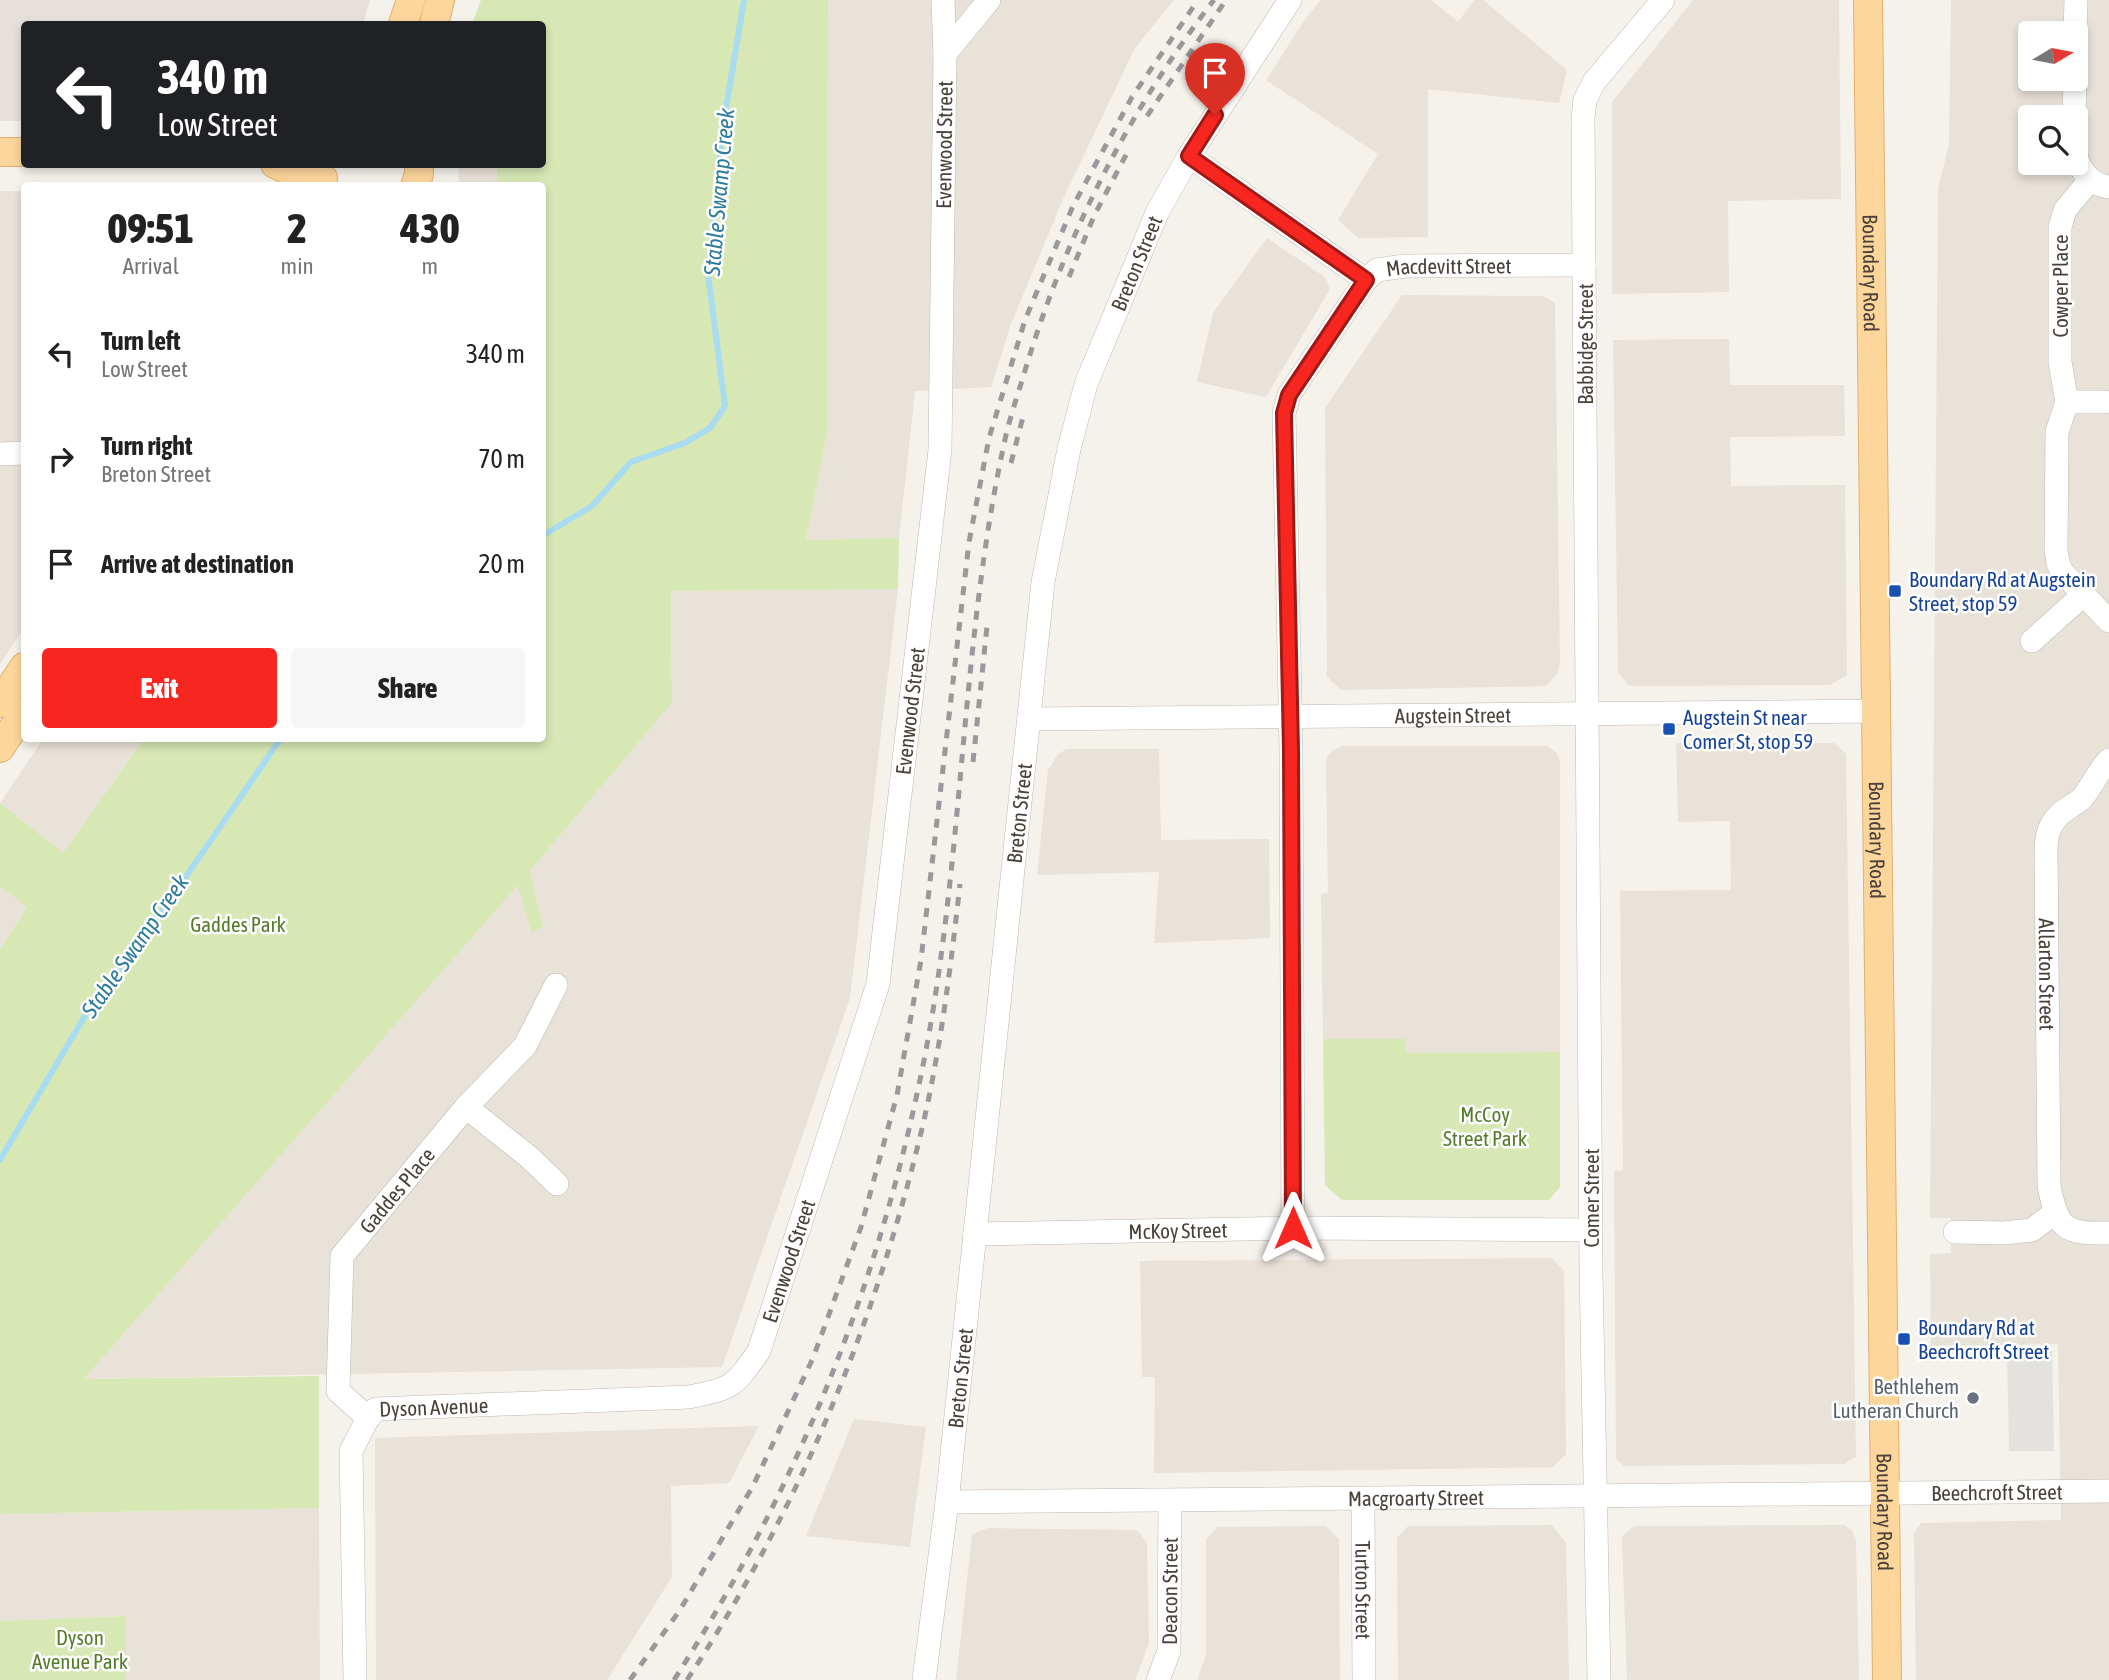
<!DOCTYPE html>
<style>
body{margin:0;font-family:"Asap Condensed",sans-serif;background:#f6f6f6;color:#222;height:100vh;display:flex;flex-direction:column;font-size:26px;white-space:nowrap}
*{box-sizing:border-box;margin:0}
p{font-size:23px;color:#767676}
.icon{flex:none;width:38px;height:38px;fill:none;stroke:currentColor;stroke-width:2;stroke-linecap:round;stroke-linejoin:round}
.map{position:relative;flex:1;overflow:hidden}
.side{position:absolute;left:21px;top:182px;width:525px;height:560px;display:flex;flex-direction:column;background:#fff;border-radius:7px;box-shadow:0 4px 10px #0003}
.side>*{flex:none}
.top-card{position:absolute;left:21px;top:21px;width:525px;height:147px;border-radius:7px;box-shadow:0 4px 10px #0003;background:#202124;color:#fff;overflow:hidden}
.needle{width:46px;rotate:80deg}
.tools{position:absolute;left:2018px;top:21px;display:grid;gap:14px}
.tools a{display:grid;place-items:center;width:70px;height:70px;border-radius:7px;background:#fff;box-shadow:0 4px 10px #0003;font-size:35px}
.pin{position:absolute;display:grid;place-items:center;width:60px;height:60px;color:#fff;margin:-72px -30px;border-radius:50% 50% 50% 0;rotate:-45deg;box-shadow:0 0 7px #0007}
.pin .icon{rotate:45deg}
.me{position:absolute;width:77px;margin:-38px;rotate:0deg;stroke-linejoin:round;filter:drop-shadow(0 0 5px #0008)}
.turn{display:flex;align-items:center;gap:24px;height:147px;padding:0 21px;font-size:32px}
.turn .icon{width:91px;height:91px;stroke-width:2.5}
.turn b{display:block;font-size:49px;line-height:60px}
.eta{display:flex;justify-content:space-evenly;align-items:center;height:119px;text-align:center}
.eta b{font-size:42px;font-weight:800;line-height:49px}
.action{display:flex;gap:14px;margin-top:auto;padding:14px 21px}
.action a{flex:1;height:80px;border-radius:7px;background:#f72620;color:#fff;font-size:28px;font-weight:800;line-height:80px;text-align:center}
.action a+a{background:#f6f6f6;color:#222}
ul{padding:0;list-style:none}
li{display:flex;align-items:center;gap:21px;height:105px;padding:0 21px}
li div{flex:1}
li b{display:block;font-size:26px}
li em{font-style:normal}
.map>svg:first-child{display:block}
.residential{fill:#e9e2d9;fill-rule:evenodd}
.industrial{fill:#e5e0dc}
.green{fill:#d7e8b5}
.parking{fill:#e4e2df}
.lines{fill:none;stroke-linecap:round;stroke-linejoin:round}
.stream{stroke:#a9dcf0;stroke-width:6}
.minor-casing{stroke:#c1b8ad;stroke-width:24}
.major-casing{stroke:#e3b06b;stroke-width:30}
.minor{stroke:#fff;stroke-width:23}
.major{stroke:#fdd69c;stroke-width:28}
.rail{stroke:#999;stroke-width:5;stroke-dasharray:9 9;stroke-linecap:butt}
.route-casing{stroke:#a11915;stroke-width:18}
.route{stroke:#f72620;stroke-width:12}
.transit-dot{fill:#1a4fb4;stroke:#fff;stroke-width:2.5}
.worship-dot{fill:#6b7280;stroke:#fff;stroke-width:2.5}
.labels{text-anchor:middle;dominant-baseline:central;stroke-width:5;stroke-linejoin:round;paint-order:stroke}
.street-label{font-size:21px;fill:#4a4139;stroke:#fff}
.transit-label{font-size:21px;fill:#164399;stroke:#fff;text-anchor:start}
.park-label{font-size:21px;fill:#547c2b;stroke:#fff}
.worship-label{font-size:21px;fill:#5b616d;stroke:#fff;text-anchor:end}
.water-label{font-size:23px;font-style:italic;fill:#2d7b9d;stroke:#fff}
</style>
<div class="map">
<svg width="2109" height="1680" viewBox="0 0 2109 1680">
<rect width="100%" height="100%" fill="#f5f1eb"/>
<!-- residential -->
<g class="residential">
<polygon points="828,0 1174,0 1135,48 1063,199 1011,324 991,387 915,391 899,538 806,540 827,433"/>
<polygon points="1321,0 1431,0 1458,22 1474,0 1483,0 1567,70 1559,103 1428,89 1428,237 1358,238 1338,220 1378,154 1266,80 1306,18"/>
<polygon points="1693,0 1839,0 1841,199 1728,201 1729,292 1612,294 1612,102"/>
<path d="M1951,0h158v1680h-193l-2,-147 7,-10 140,-3 -3,-176 -127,2 -1,-92 21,-1v-35h-21l8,-1029 11,-45zM2030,33h46v46h-46zM2030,117h46v46h-46z"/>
<polygon points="458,165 496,165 498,185 459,185"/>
<polygon points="0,191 24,191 24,628 0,664"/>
<polygon points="1267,238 1325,277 1330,289 1266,397 1197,382 1213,313"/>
<polygon points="1402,295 1543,296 1555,303 1560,661 1558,673 1546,686 1341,690 1327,677 1325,408"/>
<polygon points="1729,339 1730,385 1844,385 1845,436 1730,437 1731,486 1845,485 1847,675 1830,685 1629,686 1618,672 1613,340"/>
<polygon points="898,589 850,998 722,1367 84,1379 518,884 531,933 543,927 530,871 672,703 671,591"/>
<polygon points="43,739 144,739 63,854 0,803"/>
<polygon points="1676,743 1834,743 1846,754 1856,1457 1844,1464 1624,1466 1616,1459 1614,1171 1623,1170 1620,891 1731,890 1730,821 1678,822"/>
<polygon points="1342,746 1547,746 1556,752 1560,761 1560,1052 1406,1053 1405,1039 1323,1039 1321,894 1328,893 1326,766 1327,757 1332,751"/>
<polygon points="1067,749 1159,749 1161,840 1269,839 1270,938 1154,943 1159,872 1037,875 1048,770 1058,754"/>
<polygon points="0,887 27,907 0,949"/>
<polygon points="1552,1258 1564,1271 1566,1454 1553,1467 1154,1473 1155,1377 1142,1377 1140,1261"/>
<polygon points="854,1419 926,1427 910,1547 806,1536"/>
<polygon points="759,1426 729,1483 671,1486 672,1577 607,1680 376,1680 375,1438"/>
<polygon points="319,1508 320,1680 126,1680 126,1616 0,1621 0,1514"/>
<polygon points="1552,1525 1566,1543 1569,1680 1398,1680 1397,1538 1408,1526"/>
<polygon points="1844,1525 1852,1531 1856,1540 1859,1680 1627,1680 1622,1537 1634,1526"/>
<polygon points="1326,1526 1339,1539 1340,1680 1197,1680 1206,1656 1206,1540 1217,1527"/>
<polygon points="988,1528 1135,1530 1141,1534 1147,1544 1149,1643 1135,1680 956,1680 972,1534"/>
</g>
<!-- industrial -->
<polygon class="industrial" points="0,0 370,0 363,24 24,24 24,121 0,121"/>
<!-- green -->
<g class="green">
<polygon points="481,0 828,0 827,433 806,540 899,538 898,589 671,591 672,703 530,871 543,927 531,933 518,885 84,1379 319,1376 319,1508 0,1514 0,949 27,907 0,887 0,803 63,853 144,739 542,738 542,186 498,185 496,165 542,164 542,24 472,24"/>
<polygon points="1323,1039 1405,1039 1406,1053 1560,1052 1560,1187 1549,1200 1342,1200 1325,1185"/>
<polygon points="126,1616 126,1680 0,1680 0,1621"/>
</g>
<!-- parking -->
<polygon class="parking" points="2052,1351 2054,1451 2009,1451 2007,1352"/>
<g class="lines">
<!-- stream -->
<g class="stream">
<polyline points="542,536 592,506 631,462 685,443 710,428 725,406 708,274 723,126 744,0"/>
<polyline points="0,1160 89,1009 172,897 281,738"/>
</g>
<!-- minor casing -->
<g class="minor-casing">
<g id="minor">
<polyline points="2075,33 2076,0"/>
<polyline points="945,54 989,0"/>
<polyline points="2074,117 2075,79"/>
<polyline points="1189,156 1366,280"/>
<path d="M2076,157c6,16 15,28 33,30"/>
<polyline points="2090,180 2065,210 2060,227 2060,362 2067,402 2057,432 2056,550 2058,563 2062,572 2109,621"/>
<polyline points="2067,402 2104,402"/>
<polyline points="0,454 24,453"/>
<polyline points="2032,641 2083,595"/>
<path id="s1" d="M1029,719l848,-8"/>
<path id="s2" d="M2109,760c-11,11 -16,25 -26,37 -3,4 -9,7 -13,10 -17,10 -23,22 -24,41l3,337c8,44 15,49 60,48"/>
<polyline points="466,1107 529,1157 557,1184"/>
<path id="s3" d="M1293,1229l-2,-479 -7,-337 5,-18 77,-115 11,-10 28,-4 179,-1"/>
<polyline points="1955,1232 2004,1233 2032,1230 2054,1213"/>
<path id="s4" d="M975,1234l330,-6 286,2"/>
<path id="s5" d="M368,1418l-30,-27 4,-135 124,-149 59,-61 31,-61"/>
<path id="s6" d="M1363,1499l1,181"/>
<path id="s7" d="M947,1502l1162,-11"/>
<path id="s8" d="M355,1680l-4,-229 17,-33 8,-9 313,-12c44,-9 44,-9 70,-46l119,-367 62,-534 5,-396 -2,-54"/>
<path id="s9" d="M924,1680l23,-178 96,-920 26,-133 17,-65 71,-171 32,-57 101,-156"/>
<path id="s10" d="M1158,1680l11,-29 1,-150"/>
<polyline points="1599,1680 1591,1272 1583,118 1585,100 1594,82 1663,0"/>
</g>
</g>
<!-- major casing -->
<g class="major-casing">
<g id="major">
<path id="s11" d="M1868,0l19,1680"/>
<polyline points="403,24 411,0"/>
<polyline points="434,24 440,0"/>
<polyline points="0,152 24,152"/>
<polyline points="275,164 297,174 323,178"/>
<polyline points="415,186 419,174 419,164"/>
<polyline points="0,703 24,667"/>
<polyline points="0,748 24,712"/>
</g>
</g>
<!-- minor -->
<use href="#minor" class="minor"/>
<!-- major -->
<use href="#major" class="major"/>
<!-- rail -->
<g class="rail">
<polyline points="1147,116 1226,0"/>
<polyline points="1069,277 1094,216 1127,153"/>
<polyline points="1011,463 1024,413"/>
<polyline points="973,762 987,626"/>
<polyline points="630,1680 680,1610 753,1486 813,1358 861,1227 897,1095 921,960 969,542 989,438 1025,320 1073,206 1132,97 1198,0"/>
<path d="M674,1680c126,-196 208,-402 252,-630 38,-201 35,-407 78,-606 5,-24 13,-47 20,-70 40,-135 104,-263 190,-374"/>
<path d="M687,1680c106,-161 183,-343 230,-531 22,-86 33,-176 43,-265"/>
</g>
</g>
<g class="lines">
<!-- route casing -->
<g class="route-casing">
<polyline id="route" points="1215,115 1189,156 1366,280 1289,395 1284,413 1291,750 1293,1228"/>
</g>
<!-- route -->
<use href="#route" class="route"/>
</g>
<!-- markers -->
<g class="transit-dot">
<rect x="1888" y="584" width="14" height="14" rx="3.5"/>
<rect x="1662" y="722" width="14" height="14" rx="3.5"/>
<rect x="1897" y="1332" width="14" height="14" rx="3.5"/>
</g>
<circle class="worship-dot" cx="1973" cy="1398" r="7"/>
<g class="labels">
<!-- street labels -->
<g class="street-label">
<text stroke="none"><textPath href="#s8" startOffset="1908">Evenwood Street</textPath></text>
<text stroke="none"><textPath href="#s9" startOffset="1438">Breton Street</textPath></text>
<text stroke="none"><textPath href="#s3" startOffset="1060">Macdevitt Street</textPath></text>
<text stroke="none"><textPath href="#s11" startOffset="273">Boundary Road</textPath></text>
<text transform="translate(2060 286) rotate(-90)">Cowper Place</text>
<text transform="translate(1585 344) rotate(-90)">Babbidge Street</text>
<text stroke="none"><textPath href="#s8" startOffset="1340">Evenwood Street</textPath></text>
<text stroke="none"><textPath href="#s1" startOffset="424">Augstein Street</textPath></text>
<text stroke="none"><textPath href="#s9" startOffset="872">Breton Street</textPath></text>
<text stroke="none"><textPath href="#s11" startOffset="840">Boundary Road</textPath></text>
<text stroke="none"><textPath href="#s2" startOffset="238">Allarton Street</textPath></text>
<text stroke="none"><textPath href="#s5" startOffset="261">Gaddes Place</textPath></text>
<text transform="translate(1591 1198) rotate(-90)">Comer Street</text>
<text stroke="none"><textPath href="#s4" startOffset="203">McKoy Street</textPath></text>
<text stroke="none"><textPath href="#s8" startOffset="774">Evenwood Street</textPath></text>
<text stroke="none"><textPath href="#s9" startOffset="304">Breton Street</textPath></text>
<text stroke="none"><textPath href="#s8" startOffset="336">Dyson Avenue</textPath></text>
<text stroke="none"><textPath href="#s7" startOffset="1050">Beechcroft Street</textPath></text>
<text stroke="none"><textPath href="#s7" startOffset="469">Macgroarty Street</textPath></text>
<text stroke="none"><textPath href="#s11" startOffset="1512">Boundary Road</textPath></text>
<text stroke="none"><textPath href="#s6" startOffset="91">Turton Street</textPath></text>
<text stroke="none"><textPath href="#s10" startOffset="91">Deacon Street</textPath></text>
</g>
<!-- transit labels -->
<g class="transit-label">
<text x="1909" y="579">Boundary Rd at Augstein<tspan x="1909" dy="24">Street, stop 59</tspan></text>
<text x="1683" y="717">Augstein St near<tspan x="1683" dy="24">Comer St, stop 59</tspan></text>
<text x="1918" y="1327">Boundary Rd at<tspan x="1918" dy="24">Beechcroft Street</tspan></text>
</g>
<!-- park labels -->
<g class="park-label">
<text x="238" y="924">Gaddes Park</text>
<text x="1485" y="1114">McCoy<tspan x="1485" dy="24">Street Park</tspan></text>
<text x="80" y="1637">Dyson<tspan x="80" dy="24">Avenue Park</tspan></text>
</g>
<!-- worship labels -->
<g class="worship-label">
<text x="1959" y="1386">Bethlehem<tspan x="1959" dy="24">Lutheran Church</tspan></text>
</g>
<!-- water labels -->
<g class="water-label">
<text transform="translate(719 192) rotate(-85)">Stable Swamp Creek</text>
<text transform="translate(135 946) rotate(-55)">Stable Swamp Creek</text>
</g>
</g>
</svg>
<div class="tools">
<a><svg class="needle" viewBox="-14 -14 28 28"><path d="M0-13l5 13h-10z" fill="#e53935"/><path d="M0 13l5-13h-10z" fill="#767676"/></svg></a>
<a><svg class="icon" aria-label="search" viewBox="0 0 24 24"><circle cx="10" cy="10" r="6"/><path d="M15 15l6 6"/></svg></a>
</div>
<div class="pin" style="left:1215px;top:115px;background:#d93025"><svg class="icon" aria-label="arrive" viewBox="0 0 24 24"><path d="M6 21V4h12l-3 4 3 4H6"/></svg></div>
<svg class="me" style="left:1293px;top:1228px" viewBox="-20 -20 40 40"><path d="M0-17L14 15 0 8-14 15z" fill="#f72620" stroke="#fff" stroke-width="4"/></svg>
<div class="top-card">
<div class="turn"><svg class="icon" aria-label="left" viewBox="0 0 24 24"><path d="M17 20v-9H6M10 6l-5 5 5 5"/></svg><div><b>340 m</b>Low Street</div></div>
</div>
<section class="side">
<div class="eta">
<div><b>09:51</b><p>Arrival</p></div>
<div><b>2</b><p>min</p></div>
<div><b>430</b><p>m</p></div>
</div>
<ul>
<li><svg class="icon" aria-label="left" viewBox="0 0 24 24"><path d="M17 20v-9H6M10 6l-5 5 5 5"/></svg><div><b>Turn left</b><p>Low Street</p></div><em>340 m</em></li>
<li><svg class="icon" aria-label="right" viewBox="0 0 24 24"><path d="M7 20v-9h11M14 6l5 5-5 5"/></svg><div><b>Turn right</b><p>Breton Street</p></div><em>70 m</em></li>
<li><svg class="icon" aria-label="arrive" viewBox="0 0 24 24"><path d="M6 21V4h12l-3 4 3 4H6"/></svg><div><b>Arrive at destination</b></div><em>20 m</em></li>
</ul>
<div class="action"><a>Exit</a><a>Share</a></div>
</section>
</div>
